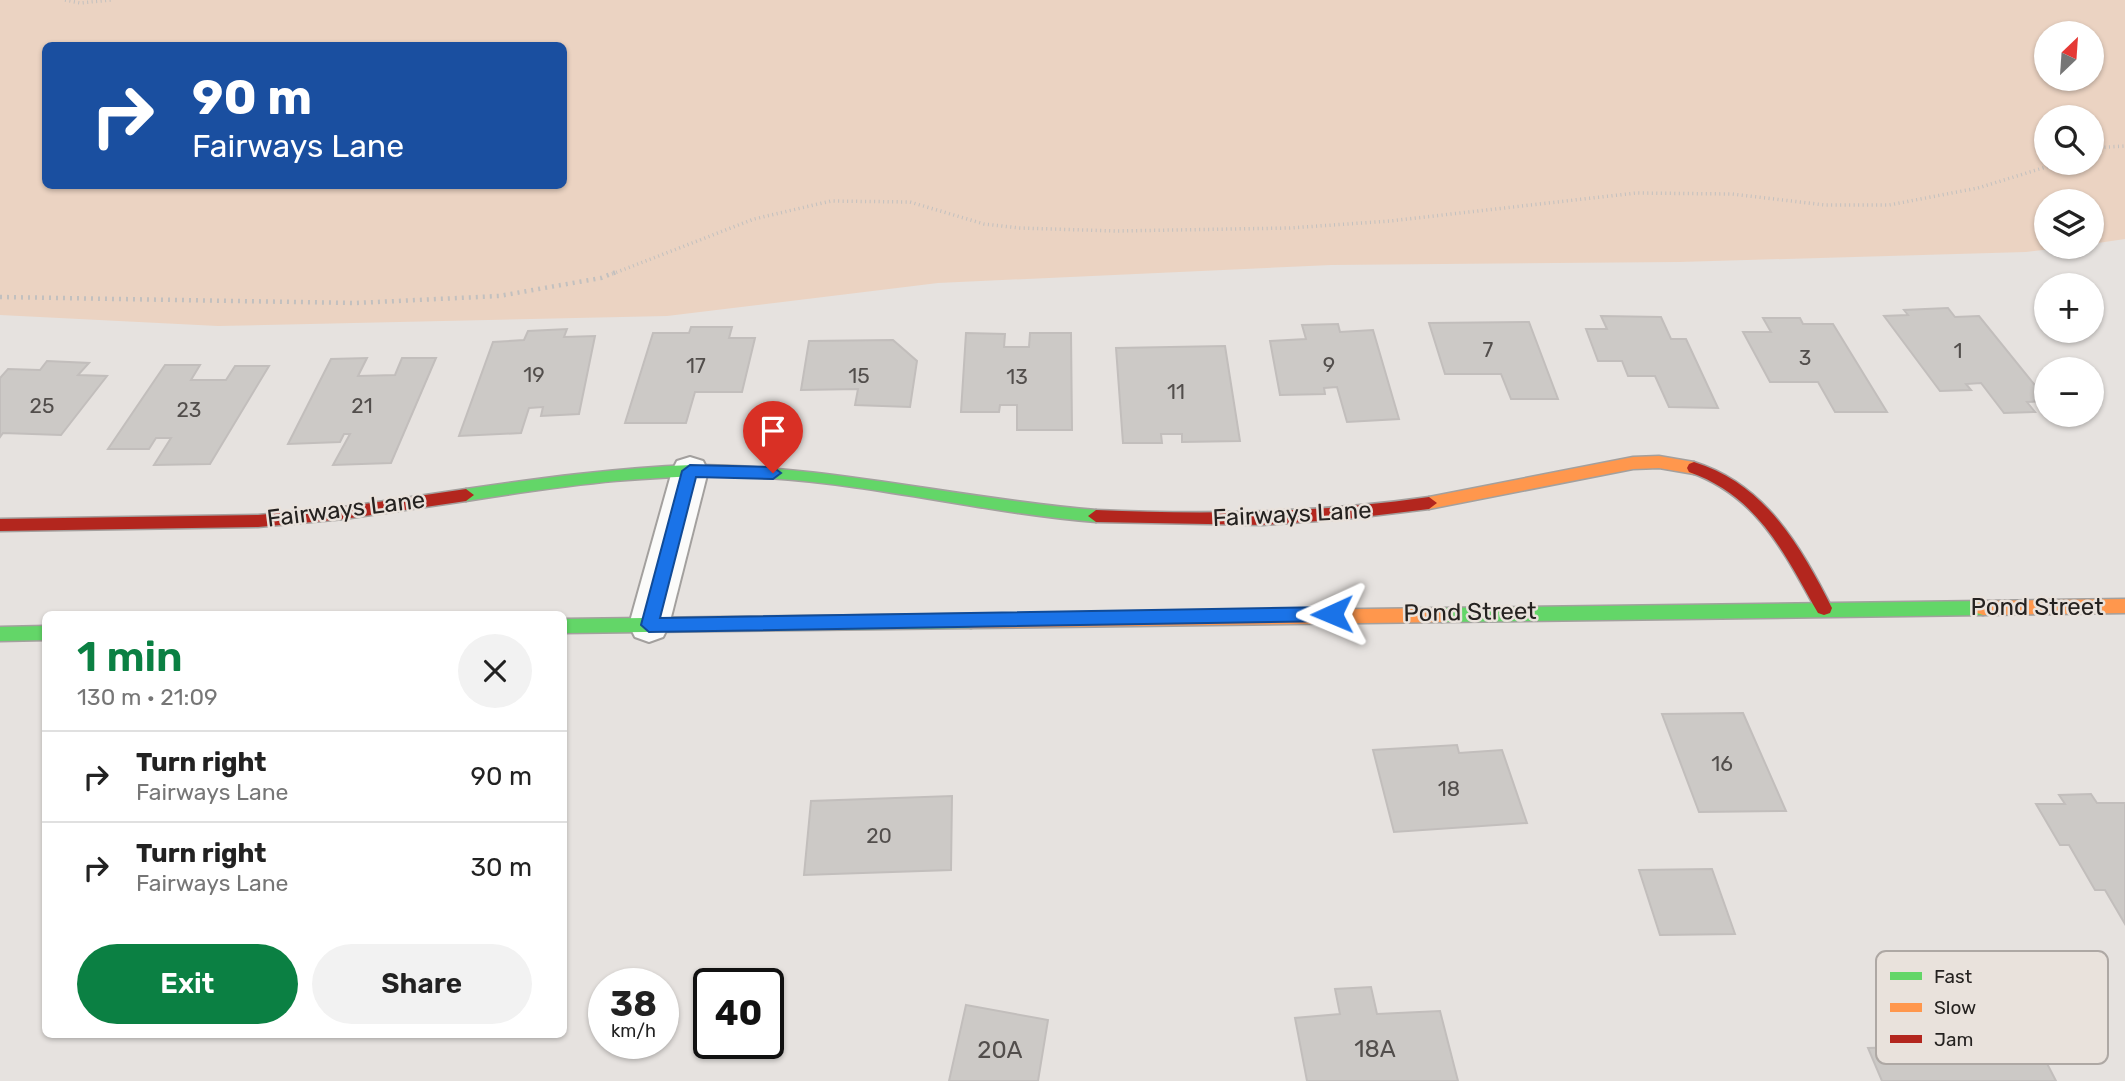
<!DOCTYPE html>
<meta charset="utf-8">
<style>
body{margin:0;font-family:Rubik,sans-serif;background:#f2f2f2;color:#222;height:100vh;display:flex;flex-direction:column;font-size:26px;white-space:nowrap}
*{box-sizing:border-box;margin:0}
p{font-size:23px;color:#767676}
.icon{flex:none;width:38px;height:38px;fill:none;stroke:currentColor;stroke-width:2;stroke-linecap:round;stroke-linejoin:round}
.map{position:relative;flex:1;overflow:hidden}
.details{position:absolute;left:42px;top:611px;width:525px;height:427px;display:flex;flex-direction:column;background:#fff;border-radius:10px;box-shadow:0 2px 5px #0004}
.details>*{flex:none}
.banner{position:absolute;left:42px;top:42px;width:525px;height:147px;border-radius:10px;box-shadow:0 2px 5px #0004;background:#1a4fa0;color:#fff;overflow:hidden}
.needle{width:46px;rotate:25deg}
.buttons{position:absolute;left:2034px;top:21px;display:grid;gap:14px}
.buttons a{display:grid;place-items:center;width:70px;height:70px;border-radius:50%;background:#fff;box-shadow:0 2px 5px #0004;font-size:35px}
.speed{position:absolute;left:588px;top:968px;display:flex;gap:14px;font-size:35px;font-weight:700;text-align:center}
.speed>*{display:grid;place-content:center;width:91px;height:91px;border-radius:50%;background:#fff;box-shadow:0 2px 5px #0004;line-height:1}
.speed small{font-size:18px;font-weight:400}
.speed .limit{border:4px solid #111;border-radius:10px;background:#fff;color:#111}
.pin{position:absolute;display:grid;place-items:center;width:60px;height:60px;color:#fff;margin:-72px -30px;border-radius:50% 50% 50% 0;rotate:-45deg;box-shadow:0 0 7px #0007}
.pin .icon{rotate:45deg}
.me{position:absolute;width:77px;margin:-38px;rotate:269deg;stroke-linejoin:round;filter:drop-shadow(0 0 5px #0008)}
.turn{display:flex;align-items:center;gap:24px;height:147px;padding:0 35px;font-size:32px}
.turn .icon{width:91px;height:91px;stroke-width:2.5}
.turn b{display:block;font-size:49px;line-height:60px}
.round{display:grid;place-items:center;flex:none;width:74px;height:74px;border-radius:37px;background:#f2f2f2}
.overview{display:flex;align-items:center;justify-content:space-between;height:119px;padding:0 35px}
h1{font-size:42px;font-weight:600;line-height:52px;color:#0b8043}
.primary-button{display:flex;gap:14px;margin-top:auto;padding:14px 35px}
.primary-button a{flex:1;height:80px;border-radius:42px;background:#0b8043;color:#fff;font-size:28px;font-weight:600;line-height:80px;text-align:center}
.primary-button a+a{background:#f2f2f2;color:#222}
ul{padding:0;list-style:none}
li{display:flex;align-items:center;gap:21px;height:91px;padding:0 35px;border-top:2px solid #e0e0e0}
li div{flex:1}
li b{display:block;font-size:26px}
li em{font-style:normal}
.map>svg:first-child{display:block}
.green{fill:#ebd3c2;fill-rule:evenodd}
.building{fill:#ccc9c6;stroke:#c2bebc;stroke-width:2}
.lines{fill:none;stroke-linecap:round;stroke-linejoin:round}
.street-casing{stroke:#a3a09e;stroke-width:4}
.fast-casing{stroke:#a3a09e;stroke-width:3}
.slow-casing{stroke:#a3a09e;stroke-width:3}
.jam-casing{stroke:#a3a09e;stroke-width:3}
.path-far1{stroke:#c2c0bf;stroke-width:3.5;stroke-dasharray:1 3.5;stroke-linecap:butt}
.path{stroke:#c2c0bf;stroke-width:4.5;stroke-dasharray:2 5;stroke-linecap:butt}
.street{fill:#fbfbfa;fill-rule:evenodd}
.fast{fill:#63d668;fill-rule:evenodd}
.slow{fill:#ff974d;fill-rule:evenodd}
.jam{fill:#b3261e;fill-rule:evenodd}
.route{fill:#1a73e8;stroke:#114b97;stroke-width:2}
.labels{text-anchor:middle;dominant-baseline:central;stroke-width:5;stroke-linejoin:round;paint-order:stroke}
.number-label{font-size:21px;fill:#524e4c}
.street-label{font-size:24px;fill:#252220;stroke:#e9e2dc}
.near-number-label{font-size:24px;fill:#524e4c}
.key{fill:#e9e2dc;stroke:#aea8a4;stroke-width:2}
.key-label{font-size:19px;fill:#252220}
</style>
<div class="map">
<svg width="2125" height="1081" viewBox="0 0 2125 1081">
<rect width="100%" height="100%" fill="#e6e2df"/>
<!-- green -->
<path class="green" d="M0,0h2125v239l-34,5v-43h-45v46h23l-43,5 -347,10 -348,3 -393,18 -271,33 -449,10 -218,-11zM2046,33h45v46h-45zM46,46h518v140h-518zM2091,117v46h-45v-46z"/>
<!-- building -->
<g class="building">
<polygon points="1948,308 1955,317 1979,316 2046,399 2046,401 2027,402 2035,412 2004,413 1981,383 1966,384 1971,390 1940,391 1884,316 1908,315 1904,310"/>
<polygon points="1601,316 1661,317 1671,339 1686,339 1718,408 1669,407 1655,376 1628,376 1622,361 1598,361 1586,329 1607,329"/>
<polygon points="1763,318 1800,318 1803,324 1833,324 1887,412 1835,412 1818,382 1770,382 1743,332 1771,332"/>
<polygon points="1529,322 1558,399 1511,399 1501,374 1445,374 1429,323"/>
<polygon points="1338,324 1340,332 1373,330 1399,419 1347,422 1337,387 1324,388 1325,394 1280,395 1270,341 1306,339 1302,325"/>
<polygon points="691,327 732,327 729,338 755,338 742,392 695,392 686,423 625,423 653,333 689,333"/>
<polygon points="567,329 564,337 595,336 579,414 541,416 543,407 529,408 521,433 459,436 493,342 524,340 528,331"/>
<polygon points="966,333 1005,334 1004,347 1029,347 1030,333 1071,333 1072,430 1017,430 1017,405 1000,405 999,412 961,412"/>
<polygon points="893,340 917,361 910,407 855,405 858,389 801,390 809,341"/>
<polygon points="1225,346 1240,441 1182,442 1182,434 1161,434 1162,443 1123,443 1116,348"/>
<polygon points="367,358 358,376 395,375 402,358 436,358 391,463 333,465 350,434 344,434 340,442 288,444 331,359"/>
<polygon points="47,361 89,363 78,375 107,376 61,435 3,433 0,437 0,378 8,369 40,370"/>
<polygon points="165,365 200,365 191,380 226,380 235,366 269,366 210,464 154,465 171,438 156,438 149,449 108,449"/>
<polygon points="1743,713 1786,811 1699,812 1662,714"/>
<polygon points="1457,745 1459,753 1502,750 1527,823 1394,832 1373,750"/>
<polygon points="2091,794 2097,803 2125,803 2125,924 2105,890 2095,890 2069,845 2060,845 2036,804 2065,804 2059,795"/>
<polygon points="952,796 951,870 804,875 811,801"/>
<polygon points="1712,869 1735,934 1660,935 1639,870"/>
<polygon points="1371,987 1377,1014 1440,1011 1458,1081 1307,1081 1295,1018 1340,1014 1335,989"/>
<polygon points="966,1005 1048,1020 1038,1081 949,1081"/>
<polygon points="2037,1044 2056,1081 1882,1081 1868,1048"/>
</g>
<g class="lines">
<!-- street casing -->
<g class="street-casing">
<polygon id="street" points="690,457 703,461 708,471 669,625 663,637 649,642 635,637 629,625 672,471 677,461"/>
</g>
<!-- fast casing -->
<g class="fast-casing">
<g id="fast">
<path d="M692,465c137,0 268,34 404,45l8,6 -8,6c-110,-9 -217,-37 -328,-44 -101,-7 -202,7 -302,23l-8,-6 8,-6c75,-11 150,-21 226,-24z"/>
<polygon points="1983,601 1989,603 1991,608 1989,613 1983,615 1442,622 1436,620 1434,615 1436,610 1442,608"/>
<polygon points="971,614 977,616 979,621 977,626 971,628 564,633 564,619"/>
<polygon points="46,626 46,640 0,641 0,627"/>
</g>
</g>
<!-- slow casing -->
<g class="slow-casing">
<g id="slow">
<polygon points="1659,456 1694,462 1701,468 1694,474 1659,468 1633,469 1429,509 1421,503 1429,497 1633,457"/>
<polygon points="2125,599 2125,613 1983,615 1977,613 1975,608 1977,603 1983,601"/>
<polygon points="1442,608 1448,610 1450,615 1448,620 1442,622 971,628 965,626 963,621 965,616 971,614"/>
</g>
</g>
<!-- jam casing -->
<g class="jam-casing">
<g id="jam">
<path d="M1694,462c71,22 106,83 138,146l-2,5 -6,2 -6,-2c-34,-60 -60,-117 -129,-141l-2,-4 2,-4z"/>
<polygon points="466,489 474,495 466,501 344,519 258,527 0,531 0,519 258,515 344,507"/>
<path d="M1429,497l8,6 -8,6 -83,10 -83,6 -167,-3 -8,-6 8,-6c112,5 222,3 333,-13z"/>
</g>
</g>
<!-- path-far1 -->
<g class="path-far1">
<polyline points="65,0 80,3 111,0"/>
<polyline points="2091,148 2125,146"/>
<polyline points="612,274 754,219 831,201 910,202 984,224 1020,228 1116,231 1290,228 1390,221 1636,193 1732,194 1825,205 1889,205 1978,188 2059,163"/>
</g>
<!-- path -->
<polyline class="path" points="0,297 356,303 499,296 601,278 616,272"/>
<!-- street -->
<use href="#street" class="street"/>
<!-- fast -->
<use href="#fast" class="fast"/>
<!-- slow -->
<use href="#slow" class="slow"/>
<!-- jam -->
<use href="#jam" class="jam"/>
</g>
<!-- route -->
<polygon class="route" points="690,465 773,467 781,473 773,479 696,477 660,618 1332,607 1340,614 1332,621 649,632 641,625 682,471"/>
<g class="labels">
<!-- number labels -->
<g class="number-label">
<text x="1488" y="349">7</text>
<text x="1958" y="350">1</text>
<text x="1805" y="357">3</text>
<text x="1329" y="364">9</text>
<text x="696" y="365">17</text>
<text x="534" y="374">19</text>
<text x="859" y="375">15</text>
<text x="1017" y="376">13</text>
<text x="1176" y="391">11</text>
<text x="42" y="405">25</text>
<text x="362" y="405">21</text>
<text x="189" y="409">23</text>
<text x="1722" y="763">16</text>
<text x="1449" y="788">18</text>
<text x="879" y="835">20</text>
</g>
<!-- street labels -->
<g class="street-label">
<text transform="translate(346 509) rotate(-7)">Fairways Lane</text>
<text transform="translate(1292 514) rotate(-3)">Fairways Lane</text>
<text x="2037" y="607">Pond Street</text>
<text transform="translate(1470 612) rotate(-1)">Pond Street</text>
</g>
<!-- near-number labels -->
<g class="near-number-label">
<text x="1375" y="1049">18A</text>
<text x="1000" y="1050">20A</text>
</g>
</g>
<!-- legend -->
<rect x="1876" y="951" width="232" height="113" rx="10" class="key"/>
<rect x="1890" y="972" width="32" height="8" fill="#63d668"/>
<rect x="1890" y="1003" width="32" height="9" fill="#ff974d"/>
<rect x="1890" y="1035" width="32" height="8" fill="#b3261e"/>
<g class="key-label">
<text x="1934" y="983">Fast</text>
<text x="1934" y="1014">Slow</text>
<text x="1934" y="1046">Jam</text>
</g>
</svg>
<div class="buttons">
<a><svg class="needle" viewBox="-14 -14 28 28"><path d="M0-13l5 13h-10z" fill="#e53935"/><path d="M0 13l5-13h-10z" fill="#767676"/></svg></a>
<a><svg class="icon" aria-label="search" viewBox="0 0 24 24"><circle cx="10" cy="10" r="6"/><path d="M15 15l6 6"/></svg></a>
<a><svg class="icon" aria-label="layers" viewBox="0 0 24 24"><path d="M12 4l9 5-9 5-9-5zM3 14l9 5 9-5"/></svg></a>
<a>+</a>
<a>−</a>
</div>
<div class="speed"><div>38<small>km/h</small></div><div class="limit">40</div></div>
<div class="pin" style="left:773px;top:473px;background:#d93025"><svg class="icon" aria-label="arrive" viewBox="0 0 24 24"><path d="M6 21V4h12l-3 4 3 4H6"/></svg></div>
<svg class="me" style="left:1332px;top:614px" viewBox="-20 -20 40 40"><path d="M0-17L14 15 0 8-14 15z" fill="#1a73e8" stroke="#fff" stroke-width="4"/></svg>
<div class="banner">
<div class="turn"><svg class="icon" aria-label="right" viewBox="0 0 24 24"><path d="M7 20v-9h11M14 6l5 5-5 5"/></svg><div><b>90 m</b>Fairways Lane</div></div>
</div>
<section class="details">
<div class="overview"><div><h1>1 min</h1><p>130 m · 21:09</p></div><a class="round"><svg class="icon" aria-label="close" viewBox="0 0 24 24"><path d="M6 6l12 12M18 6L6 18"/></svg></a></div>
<ul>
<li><svg class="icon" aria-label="right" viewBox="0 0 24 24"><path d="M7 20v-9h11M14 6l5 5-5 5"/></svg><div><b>Turn right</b><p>Fairways Lane</p></div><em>90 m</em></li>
<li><svg class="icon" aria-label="right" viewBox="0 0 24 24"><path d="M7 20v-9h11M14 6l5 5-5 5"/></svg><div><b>Turn right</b><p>Fairways Lane</p></div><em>30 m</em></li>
</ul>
<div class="primary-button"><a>Exit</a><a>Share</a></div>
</section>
</div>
